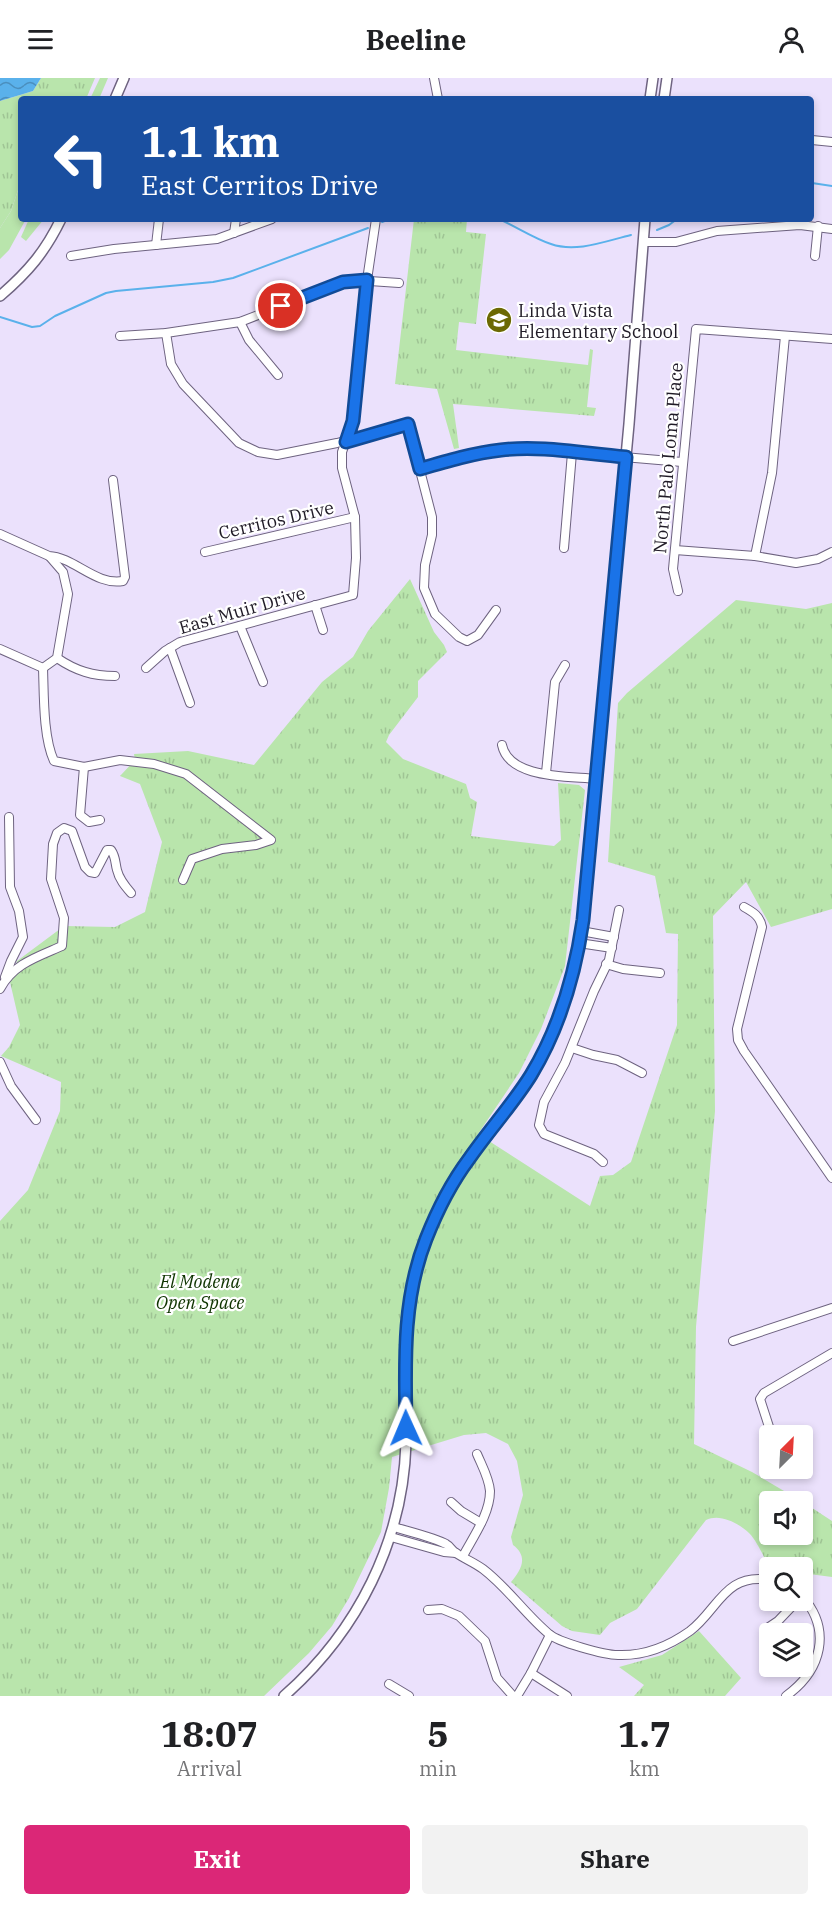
<!DOCTYPE html>
<style>
body{margin:0;font-family:"IBM Plex Serif",serif;background:#f2f2f2;color:#202124;height:100vh;display:flex;flex-direction:column;font-size:22px;white-space:nowrap}
*{box-sizing:border-box;margin:0}
p{font-size:20px;color:#757577}
.icon{flex:none;width:33px;height:33px;fill:none;stroke:currentColor;stroke-width:2;stroke-linecap:round;stroke-linejoin:round}
.map{position:relative;height:1618px;overflow:hidden}
.details{display:flex;flex-direction:column;background:#fff;flex:1}
.details>*{flex:none}
.banner{position:absolute;left:18px;top:18px;width:796px;height:126px;border-radius:6px;box-shadow:0 3px 9px #0003;background:#1a4fa0;color:#fff;overflow:hidden}
.needle{width:39px;rotate:24deg}
.tools{position:absolute;left:759px;top:1347px;display:grid;gap:12px}
.tools a{display:grid;place-items:center;width:54px;height:54px;border-radius:6px;background:#fff;box-shadow:0 3px 9px #0003;font-size:30px}
.pin{position:absolute;display:grid;place-items:center;width:51px;height:51px;color:#fff;margin:-26px;border:3px solid #fff;border-radius:50%;box-shadow:0 2px 6px #0007}
.me{position:absolute;width:66px;margin:-33px;rotate:359deg;stroke-linejoin:round;filter:drop-shadow(0 0 4px #0008)}
.turn{display:flex;align-items:center;gap:21px;height:126px;padding:0 24px;font-size:27px}
.turn .icon{width:78px;height:78px;stroke-width:2.5}
.turn b{display:block;font-size:42px;line-height:51px}
.eta{display:flex;justify-content:space-evenly;align-items:center;height:102px;text-align:center}
.eta b{font-size:36px;font-weight:700;line-height:42px}
.primary-button{display:flex;gap:12px;margin-top:auto;padding:12px 24px}
.primary-button a{flex:1;height:69px;border-radius:6px;background:#db2777;color:#fff;font-size:24px;font-weight:700;line-height:69px;text-align:center}
.primary-button a+a{background:#f2f2f2;color:#202124}
header{display:flex;justify-content:space-between;align-items:center;height:78px;padding:0 24px;background:#fff;font-size:27px;font-weight:700}
.map>svg:first-child{display:block}
.grass{fill:url(#grass-tufts)}
.garden{fill:#b9e5ac}
.water{fill:url(#water-waves)}
.lines{fill:none;stroke-linecap:round;stroke-linejoin:round}
.stream{stroke:#5ab1eb;stroke-width:2}
.minor-casing{stroke:#6e6380;stroke-width:10}
.major-casing{stroke:#6e6380;stroke-width:12}
.minor{stroke:#fff;stroke-width:8}
.major{stroke:#fff;stroke-width:9}
.route-casing{stroke:#114b97;stroke-width:15}
.route{stroke:#1a73e8;stroke-width:10}
.labels{text-anchor:middle;dominant-baseline:central;stroke-width:4.5;stroke-linejoin:round;paint-order:stroke}
.poi-label{font-size:18px;fill:#201b27;stroke:#fff;text-anchor:start}
.street-label{font-size:18px;fill:#201b27;stroke:#fff}
.park-label{font-size:18px;font-style:italic;fill:#0f3400;stroke:#fff}
</style>
<header><svg class="icon" aria-label="menu" viewBox="0 0 24 24"><path d="M4 6h16M4 12h16M4 18h16"/></svg>Beeline<svg class="icon" aria-label="person" viewBox="0 0 24 24"><circle cx="12" cy="8" r="4"/><path d="M4 21q1-7 8-7t8 7"/></svg></header>
<div class="map">
<svg width="832" height="1618" viewBox="0 0 832 1618">
<defs>
<pattern id="grass-tufts" width="24" height="20" patternUnits="userSpaceOnUse" patternTransform="scale(1.5)"><rect width="24" height="20" fill="#b9e5ac"/><path d="M3 7l-1-3M5 7V3M7 7l1-3M15 17l-1-3M17 17v-4M19 17l1-3" fill="none" stroke="#9fc494"/></pattern>
<pattern id="water-waves" width="16" height="10" patternUnits="userSpaceOnUse" patternTransform="scale(1.5)"><rect width="16" height="10" fill="#5ab1eb"/><path d="M0 5q4-4 8 0t8 0" fill="none" stroke="#4a8fbe"/></pattern>
</defs>
<rect width="100%" height="100%" fill="#ebe1fc"/>
<!-- grass -->
<g class="grass">
<polygon points="41,0 95,0 86,21 21,21 21,103 11,133 0,150 0,23 33,13"/>
<polygon points="414,141 467,141 466,154 486,156 476,246 459,244 456,272 588,287 590,271 593,272 587,329 596,330 594,338 453,326 459,370 454,371 437,311 395,306"/>
<path d="M410,501l24,53 10,13 3,7 -29,29v16l-29,38 -3,7 17,17 63,25 4,14 7,4 -6,34 83,10 7,-6 -3,-57 21,2 6,5 -20,176 -24,63 -22,44 -41,61 112,72 10,-30 13,-1 18,-13 46,-137 1,-91 -12,-1 -11,-57 -47,-14 10,-159 9,-10 109,-93 70,9 26,-6v306l-61,18 -25,-45 -33,34 2,195 -19,216 -2,117 58,28 49,29 -31,1v32h32l1,-32 29,19v56l-23,-3 -6,2 -1,-8 -29,-1 -4,-1c-6,-10 -12,-25 -20,-33 -11,-10 -29,-20 -43,-13l-69,89 -27,14 -10,12 -28,-4 -10,-5 -51,-44c10,-12 18,-25 2,-37l-2,-8 12,-42 -6,-34 -9,-17 -22,-11 -22,2 -72,22 -3,31 -8,44 -32,66 -17,28 -23,27 -45,43h-264v-475l28,-31 32,-79 1,-29 -60,-26 8,-9 11,-22 -10,-43 7,-21 47,-35 51,1 30,-15 17,-70 -22,-58 -20,-8 15,-16 -1,-6 54,-3 66,14 68,-83 31,-25 15,-26z"/>
<polygon points="699,1553 741,1600 725,1618 634,1618 644,1607 619,1589 662,1577"/>
</g>
<!-- garden -->
<g class="garden">
<polygon points="100,0 108,0 99,21 90,21"/>
<polygon points="21,103 21,141 26,141 9,172 0,181 0,150 11,133"/>
<polygon points="29,141 44,141 26,163 21,159"/>
</g>
<!-- water -->
<polygon class="water" points="0,0 41,0 33,13 0,23"/>
<g class="lines">
<!-- stream -->
<g class="stream">
<polyline points="812,105 832,108"/>
<path d="M499,141c18,8 34,19 52,25 25,9 55,-3 80,-9"/>
<polyline points="382,144 390,141"/>
<polyline points="657,152 669,147 677,141"/>
<polyline points="0,239 32,249 40,248 55,238 106,215 116,213 213,204 233,200 368,150"/>
</g>
<!-- minor casing -->
<g class="minor-casing">
<g id="minor">
<polyline points="434,0 438,21"/>
<polyline points="812,62 832,64"/>
<polyline points="234,155 236,141"/>
<polyline points="643,164 676,164 717,153 800,147 832,151"/>
<polyline points="156,167 159,141"/>
<polyline points="71,178 114,171 217,161 272,141"/>
<polyline points="815,178 818,148"/>
<polyline points="240,244 249,262 278,297"/>
<polyline points="166,255 171,286 183,306 239,365 258,374 277,377 337,365 408,346 432,439 432,457 425,487 424,510 435,536 459,559 467,563 478,557 496,532"/>
<polyline points="120,258 166,255 240,244 343,204 355,202 399,205"/>
<polyline points="420,391 476,376 502,372 530,371 682,384"/>
<path d="M0,456l49,22c25,1 47,30 74,25l2,-4 -12,-97"/>
<polyline points="564,470 572,375"/>
<polyline points="675,472 755,478 796,485 818,481 832,474"/>
<polyline points="205,474 355,439"/>
<polyline points="755,478 772,395 785,258"/>
<polyline points="678,513 673,491 696,251 832,261"/>
<polyline points="315,527 323,552"/>
<polyline points="240,548 263,604"/>
<polyline points="170,570 190,625"/>
<polyline points="0,571 43,590"/>
<path d="M57,580c19,13 36,18 58,18"/>
<path d="M43,590c1,27 0,69 11,93l30,6 36,-7 34,4 32,10 85,66 -15,5 -34,4 -30,10 -9,21"/>
<polyline points="43,590 57,580 68,516 63,494 50,479"/>
<polyline points="146,590 165,573 180,564 353,517 356,480 355,439 342,390 342,374 353,343 367,202 376,141"/>
<path d="M502,667c7,34 67,31 94,34"/>
<polyline points="84,689 80,737 89,744 100,742"/>
<polyline points="546,695 555,604 565,587"/>
<path d="M744,829c9,5 16,9 18,20l-25,102 1,11 6,11 88,127"/>
<polyline points="581,853 614,859"/>
<polyline points="579,865 612,870"/>
<polyline points="606,886 623,891 660,895"/>
<polyline points="5,899 11,883 23,859 19,833 10,809 9,739"/>
<path d="M0,911c13,-25 37,-32 62,-43l2,-28 -13,-39 2,-35 4,-11 7,-5 8,3 13,36 5,5 5,1 12,-23h4c5,7 4,13 6,20 2,9 8,16 14,23"/>
<polyline points="572,970 593,977 617,982 642,995"/>
<polyline points="0,984 11,1008 36,1042"/>
<polyline points="603,1084 594,1076 544,1056 539,1047 544,1024 565,985 594,913 609,882 619,832"/>
<polyline points="733,1263 832,1230"/>
<polyline points="772,1358 760,1321 764,1315 832,1275"/>
<polyline points="451,1424 461,1433 481,1445"/>
<path d="M394,1449c13,4 42,11 52,17 4,2 6,7 10,9 9,6 19,10 27,16 25,19 42,45 66,65 9,8 55,21 69,21 26,1 51,-9 72,-24 28,-21 35,-59 80,-51"/>
<polyline points="391,1459 444,1474 456,1475"/>
<path d="M463,1478c10,-19 27,-42 27,-65 -1,-13 -8,-25 -13,-37"/>
<polyline points="428,1532 442,1531 459,1538 485,1563 497,1600 513,1618"/>
<polyline points="769,1549 778,1543 798,1522"/>
<polyline points="531,1595 567,1618"/>
<polyline points="389,1606 409,1618"/>
<polyline points="517,1618 531,1595 550,1557"/>
<path d="M786,1618c36,-26 46,-66 16,-100"/>
</g>
</g>
<!-- major casing -->
<g class="major-casing">
<g id="major">
<polyline points="115,21 124,0"/>
<polyline points="650,21 653,0"/>
<polyline points="664,21 667,0"/>
<path d="M0,218c28,-24 45,-44 61,-77"/>
<path d="M284,1618c74,-65 119,-155 122,-253 2,-38 -2,-76 0,-114 2,-29 9,-60 19,-88 11,-29 26,-59 44,-84 18,-24 39,-47 55,-72 34,-50 50,-106 59,-165l46,-496 16,-205"/>
</g>
</g>
<!-- minor -->
<use href="#minor" class="minor"/>
<!-- major -->
<use href="#major" class="major"/>
</g>
<g class="lines">
<!-- route casing -->
<g class="route-casing">
<path id="route" d="M281,228l62,-24 24,-2 -14,141 -7,21 62,-18 12,45c27,-8 54,-16 81,-19 41,-5 84,4 125,7l-43,463c-8,55 -23,107 -52,155 -18,29 -42,55 -62,84 -18,24 -32,52 -43,80 -24,61 -21,125 -20,189"/>
</g>
<!-- route -->
<use href="#route" class="route"/>
</g>
<!-- icons -->
<defs>
<g id="school-disc" transform="scale(1.35)"><circle r="9.5" fill="#6c6903" stroke="#fff"/><path d="M0-5L7-2L0 1L-7-2ZM-4 1L0 2.5L4 1V4Q0 6-4 4Z" fill="#fff"/></g>
</defs>
<g fill-rule="evenodd">
<use href="#school-disc" x="499" y="242"/>
</g>
<g class="labels">
<!-- poi labels -->
<g class="poi-label">
<text x="518" y="232">Linda Vista<tspan x="518" dy="21">Elementary School</tspan></text>
</g>
<!-- street labels -->
<g class="street-label">
<text transform="translate(668 380) rotate(-85)">North Palo Loma Place</text>
<text transform="translate(276 442) rotate(-13)">Cerritos Drive</text>
<text transform="translate(242 532) rotate(-16)">East Muir Drive</text>
</g>
<!-- park labels -->
<g class="park-label">
<text x="200" y="1203">El Modena<tspan x="200" dy="21">Open Space</tspan></text>
</g>
</g>
</svg>
<div class="tools">
<a><svg class="needle" viewBox="-14 -14 28 28"><path d="M0-13l5 13h-10z" fill="#e53935"/><path d="M0 13l5-13h-10z" fill="#757577"/></svg></a>
<a><svg class="icon" aria-label="sound" viewBox="0 0 24 24"><path d="M4 9h4l5-4v14l-5-4H4zM17 9q2 3 0 6"/></svg></a>
<a><svg class="icon" aria-label="search" viewBox="0 0 24 24"><circle cx="10" cy="10" r="6"/><path d="M15 15l6 6"/></svg></a>
<a><svg class="icon" aria-label="layers" viewBox="0 0 24 24"><path d="M12 4l9 5-9 5-9-5zM3 14l9 5 9-5"/></svg></a>
</div>
<div class="pin" style="left:281px;top:228px;background:#d93025"><svg class="icon" aria-label="arrive" viewBox="0 0 24 24"><path d="M6 21V4h12l-3 4 3 4H6"/></svg></div>
<svg class="me" style="left:406px;top:1350px" viewBox="-20 -20 40 40"><path d="M0-17L14 15 0 8-14 15z" fill="#1a73e8" stroke="#fff" stroke-width="4"/></svg>
<div class="banner">
<div class="turn"><svg class="icon" aria-label="left" viewBox="0 0 24 24"><path d="M17 20v-9H6M10 6l-5 5 5 5"/></svg><div><b>1.1 km</b>East Cerritos Drive</div></div>
</div>
</div>
<section class="details">
<div class="eta">
<div><b>18:07</b><p>Arrival</p></div>
<div><b>5</b><p>min</p></div>
<div><b>1.7</b><p>km</p></div>
</div>
<div class="primary-button"><a>Exit</a><a>Share</a></div>
</section>
